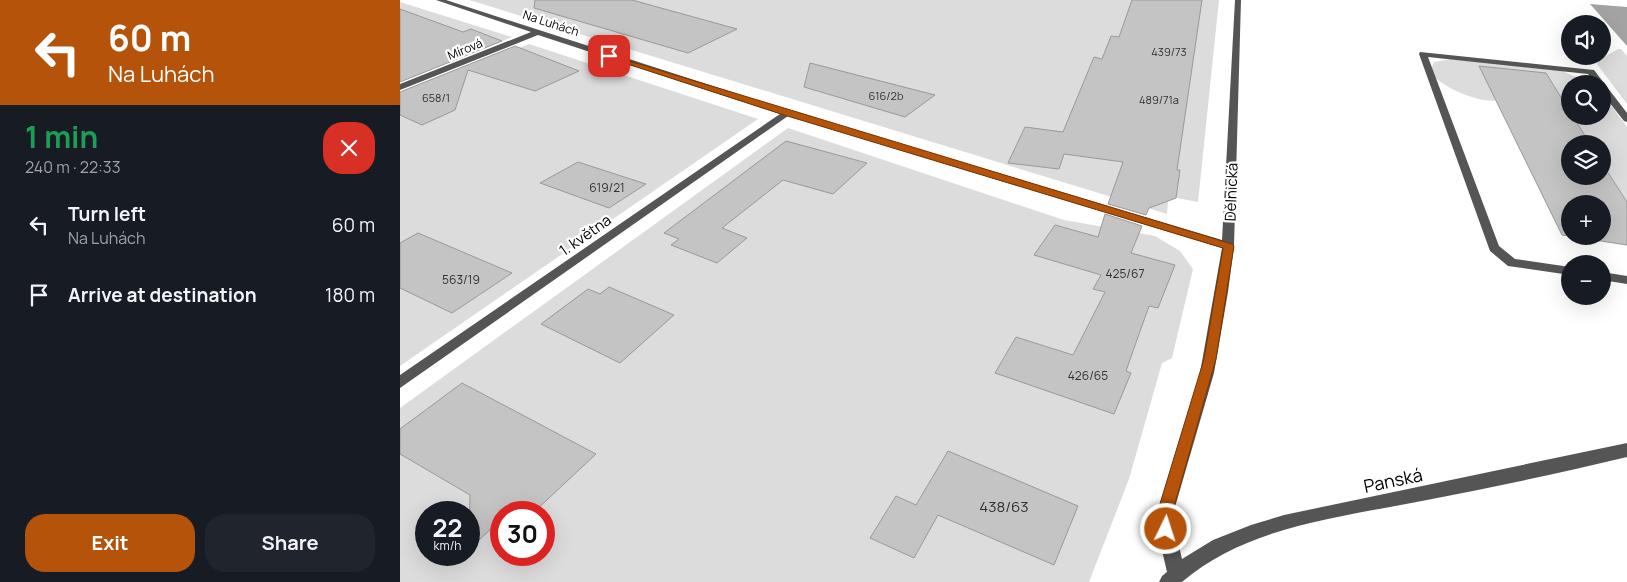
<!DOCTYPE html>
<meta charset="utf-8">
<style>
body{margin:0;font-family:Manrope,sans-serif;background:#20242c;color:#f1f3f6;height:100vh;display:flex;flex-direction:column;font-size:19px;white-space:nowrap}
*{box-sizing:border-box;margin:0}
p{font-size:16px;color:#9ea1a6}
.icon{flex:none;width:28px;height:28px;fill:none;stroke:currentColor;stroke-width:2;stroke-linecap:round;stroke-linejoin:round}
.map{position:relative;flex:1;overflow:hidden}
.panel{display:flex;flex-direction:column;background:#171b24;width:400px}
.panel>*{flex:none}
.hud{background:#b45309;color:#fff;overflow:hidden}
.controls{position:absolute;left:1161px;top:15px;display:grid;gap:10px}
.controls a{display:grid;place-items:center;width:50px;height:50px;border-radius:50%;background:#171b24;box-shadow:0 5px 20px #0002;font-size:25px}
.speed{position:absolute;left:15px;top:501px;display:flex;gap:10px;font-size:25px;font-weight:700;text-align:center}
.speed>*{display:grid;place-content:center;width:65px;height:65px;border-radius:50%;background:#171b24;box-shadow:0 5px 20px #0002;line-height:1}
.speed small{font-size:12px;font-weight:400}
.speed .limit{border:8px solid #d22;background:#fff;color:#111}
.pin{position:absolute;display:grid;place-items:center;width:42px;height:42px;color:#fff;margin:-21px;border-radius:10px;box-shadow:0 2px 8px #0006}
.me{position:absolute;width:55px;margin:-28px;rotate:4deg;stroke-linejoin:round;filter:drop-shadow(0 0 4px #0008)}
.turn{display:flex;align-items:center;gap:18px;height:105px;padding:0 25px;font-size:22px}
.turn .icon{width:65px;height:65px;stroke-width:2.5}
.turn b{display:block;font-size:35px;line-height:42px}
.round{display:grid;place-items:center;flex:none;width:52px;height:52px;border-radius:20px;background:#20242c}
.head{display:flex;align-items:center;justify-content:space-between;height:85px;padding:0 25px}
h1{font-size:30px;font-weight:700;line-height:38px;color:#1e9e55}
.button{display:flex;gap:10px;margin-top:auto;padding:10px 25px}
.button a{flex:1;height:58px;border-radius:20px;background:#b45309;color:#fff;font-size:20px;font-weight:700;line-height:58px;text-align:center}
.button a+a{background:#20242c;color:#f1f3f6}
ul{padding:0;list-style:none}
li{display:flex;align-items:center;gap:15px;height:70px;padding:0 25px}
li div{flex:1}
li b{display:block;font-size:19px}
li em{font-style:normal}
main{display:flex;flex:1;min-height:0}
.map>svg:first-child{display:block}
.green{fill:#dcdcdc;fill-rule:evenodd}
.water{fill:#a3a3a3}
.building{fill:#c4c4c4;stroke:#999;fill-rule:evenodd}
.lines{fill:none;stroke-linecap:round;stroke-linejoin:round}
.minor{fill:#555;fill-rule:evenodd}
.route{fill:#b45309;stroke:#753606}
.labels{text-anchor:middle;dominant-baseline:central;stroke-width:4.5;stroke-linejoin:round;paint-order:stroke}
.far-number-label{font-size:11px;fill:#313131}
.far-street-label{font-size:12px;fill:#000;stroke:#fff}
.number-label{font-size:12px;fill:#313131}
.street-label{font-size:15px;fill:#000;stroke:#fff}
.near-number-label{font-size:15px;fill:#313131}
.near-street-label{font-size:18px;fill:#000;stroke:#fff}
</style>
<main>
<section class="panel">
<div class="hud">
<div class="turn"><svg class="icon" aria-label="left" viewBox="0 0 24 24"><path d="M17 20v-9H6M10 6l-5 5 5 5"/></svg><div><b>60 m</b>Na Luhách</div></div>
</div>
<div class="head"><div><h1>1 min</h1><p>240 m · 22:33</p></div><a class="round" style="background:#d93025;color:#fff"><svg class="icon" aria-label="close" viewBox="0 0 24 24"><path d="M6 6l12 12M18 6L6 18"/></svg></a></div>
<ul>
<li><svg class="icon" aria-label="left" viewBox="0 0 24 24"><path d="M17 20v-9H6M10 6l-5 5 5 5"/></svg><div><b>Turn left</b><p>Na Luhách</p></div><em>60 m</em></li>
<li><svg class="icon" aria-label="arrive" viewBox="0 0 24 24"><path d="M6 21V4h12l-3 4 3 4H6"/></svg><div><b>Arrive at destination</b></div><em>180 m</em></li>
</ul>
<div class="button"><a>Exit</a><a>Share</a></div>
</section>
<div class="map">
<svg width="1227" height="582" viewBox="0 0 1227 582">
<rect width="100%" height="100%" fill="#fff"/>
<!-- green -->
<g class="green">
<polygon points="69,0 819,0 798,202 777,198 768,201 767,214"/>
<polygon points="0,2 112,37 0,81"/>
<polygon points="129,44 358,119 0,366 0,94"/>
<polygon points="1218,49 1221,49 1227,56 1227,104 1197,64 1199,60"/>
<path d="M1052,59l110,12 31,13h-23v28l-24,-39c-16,9 -32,21 -48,27 -15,5 -61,-14 -68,-29l4,-9z"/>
<polygon points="1203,94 1227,127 1227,202 1203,163 1202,144 1190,144 1173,116 1202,116"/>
<path d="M388,128l276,92 91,16 25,15 13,18 -21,89 -10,5 -33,116 -40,103h-689v-174zM26,512h43v43h-43zM101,512h43v43h-43z"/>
</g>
<!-- water -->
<polygon class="water" points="1190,4 1227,7 1227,46"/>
<!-- building -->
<g class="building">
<polygon points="135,0 232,0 337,29 288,53 134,8"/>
<polygon points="732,0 802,0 777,170 780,170 776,198 749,208 746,215 708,204 723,162 664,154 659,169 608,163 625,127 663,132 694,57 702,59 711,36 719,37"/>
<polygon points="0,9 63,32 71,29 102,41 0,82"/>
<polygon points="115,46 179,71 135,91 68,70 55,110 22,125 0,115 0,92"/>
<polygon points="410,63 535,95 505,117 404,87"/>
<path d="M1079,66l67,7 24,39v4h3l17,28h-20v32h32v-13l25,39v43l-65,-10zM1170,204h32v32h-32z"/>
<polygon points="386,141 467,163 433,194 383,180 322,228 347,238 317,263 271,245 279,239 264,233"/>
<polygon points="178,162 246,184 209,208 140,183"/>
<polygon points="705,214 742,226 731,253 775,265 758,308 749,306 726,371 731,373 714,414 595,373 616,337 673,355 705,292 693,289 701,275 634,255 655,225 698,237"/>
<polygon points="18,233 112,273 52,313 0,288 0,243"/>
<polygon points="209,287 274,315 220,363 141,324 188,289 200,294"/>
<polygon points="62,383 196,454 134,512 101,512 101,520 69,549 70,495 0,454 0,429"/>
<polygon points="548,451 678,506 654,565 538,515 514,558 470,538 496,496 516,505"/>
</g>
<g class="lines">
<!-- minor -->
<g class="minor">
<path d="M36,0h10l344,111 432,129 13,-240h6l-7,246 -6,46 -14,81 -39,134v22l7,30 31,-19 38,-15 33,-10 343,-72v14c-66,16 -133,30 -200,43 -83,17 -179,25 -245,82h-23l3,-6 5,-4 -10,-43 2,-22 41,-134 22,-125 -434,-132 -388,272v-13l380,-261 -242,-79 -138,55v-6l131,-52z"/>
<polygon points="1020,52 1194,70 1227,113 1227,122 1224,121 1202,93 1202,84 1195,84 1188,74 1028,57 1099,246 1115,259 1170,267 1170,275 1108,266 1090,251 1019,54"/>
<polygon points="1202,272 1227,276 1227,284 1202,280"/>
</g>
</g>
<!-- route -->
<polygon class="route" points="206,54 832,244 834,246 816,359 774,507 771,534 766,536 760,534 758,529 759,507 804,359 823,248 384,115 206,57"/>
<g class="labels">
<!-- far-number labels -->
<g class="far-number-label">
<text x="769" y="51">439/73</text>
<text x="486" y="95">616/2b</text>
<text x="36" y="97">658/1</text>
<text x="759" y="99">489/71a</text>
</g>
<!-- far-street labels -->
<g class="far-street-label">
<text transform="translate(151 23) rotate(18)">Na Luhách</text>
<text transform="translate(65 49) rotate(-22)">Mírová</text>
</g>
<!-- number labels -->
<g class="number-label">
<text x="207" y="187">619/21</text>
<text x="725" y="273">425/67</text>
<text x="61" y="279">563/19</text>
<text x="688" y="375">426/65</text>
</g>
<!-- street labels -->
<g class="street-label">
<text transform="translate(831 192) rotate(-88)">Dělnická</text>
<text transform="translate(185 235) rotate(-35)">1. května</text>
</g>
<!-- near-number labels -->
<g class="near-number-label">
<text x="604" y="506">438/63</text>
</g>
<!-- near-street labels -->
<g class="near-street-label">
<text transform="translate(993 480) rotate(-12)">Panská</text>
</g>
</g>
</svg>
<div class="controls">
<a><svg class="icon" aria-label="sound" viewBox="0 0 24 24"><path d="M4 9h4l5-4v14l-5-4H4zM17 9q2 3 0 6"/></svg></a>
<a><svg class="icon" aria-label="search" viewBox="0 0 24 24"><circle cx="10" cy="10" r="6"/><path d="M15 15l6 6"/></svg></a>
<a><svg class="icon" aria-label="layers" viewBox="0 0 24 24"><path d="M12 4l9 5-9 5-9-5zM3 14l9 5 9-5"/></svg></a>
<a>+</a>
<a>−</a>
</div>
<div class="speed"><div>22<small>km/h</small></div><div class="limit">30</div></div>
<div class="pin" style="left:209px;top:56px;background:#d93025"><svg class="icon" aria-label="arrive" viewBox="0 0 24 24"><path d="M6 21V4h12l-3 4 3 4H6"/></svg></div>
<svg class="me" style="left:766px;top:529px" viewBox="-20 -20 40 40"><circle r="17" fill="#b45309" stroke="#fff" stroke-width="3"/><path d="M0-11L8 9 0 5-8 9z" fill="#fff"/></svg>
</div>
</main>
